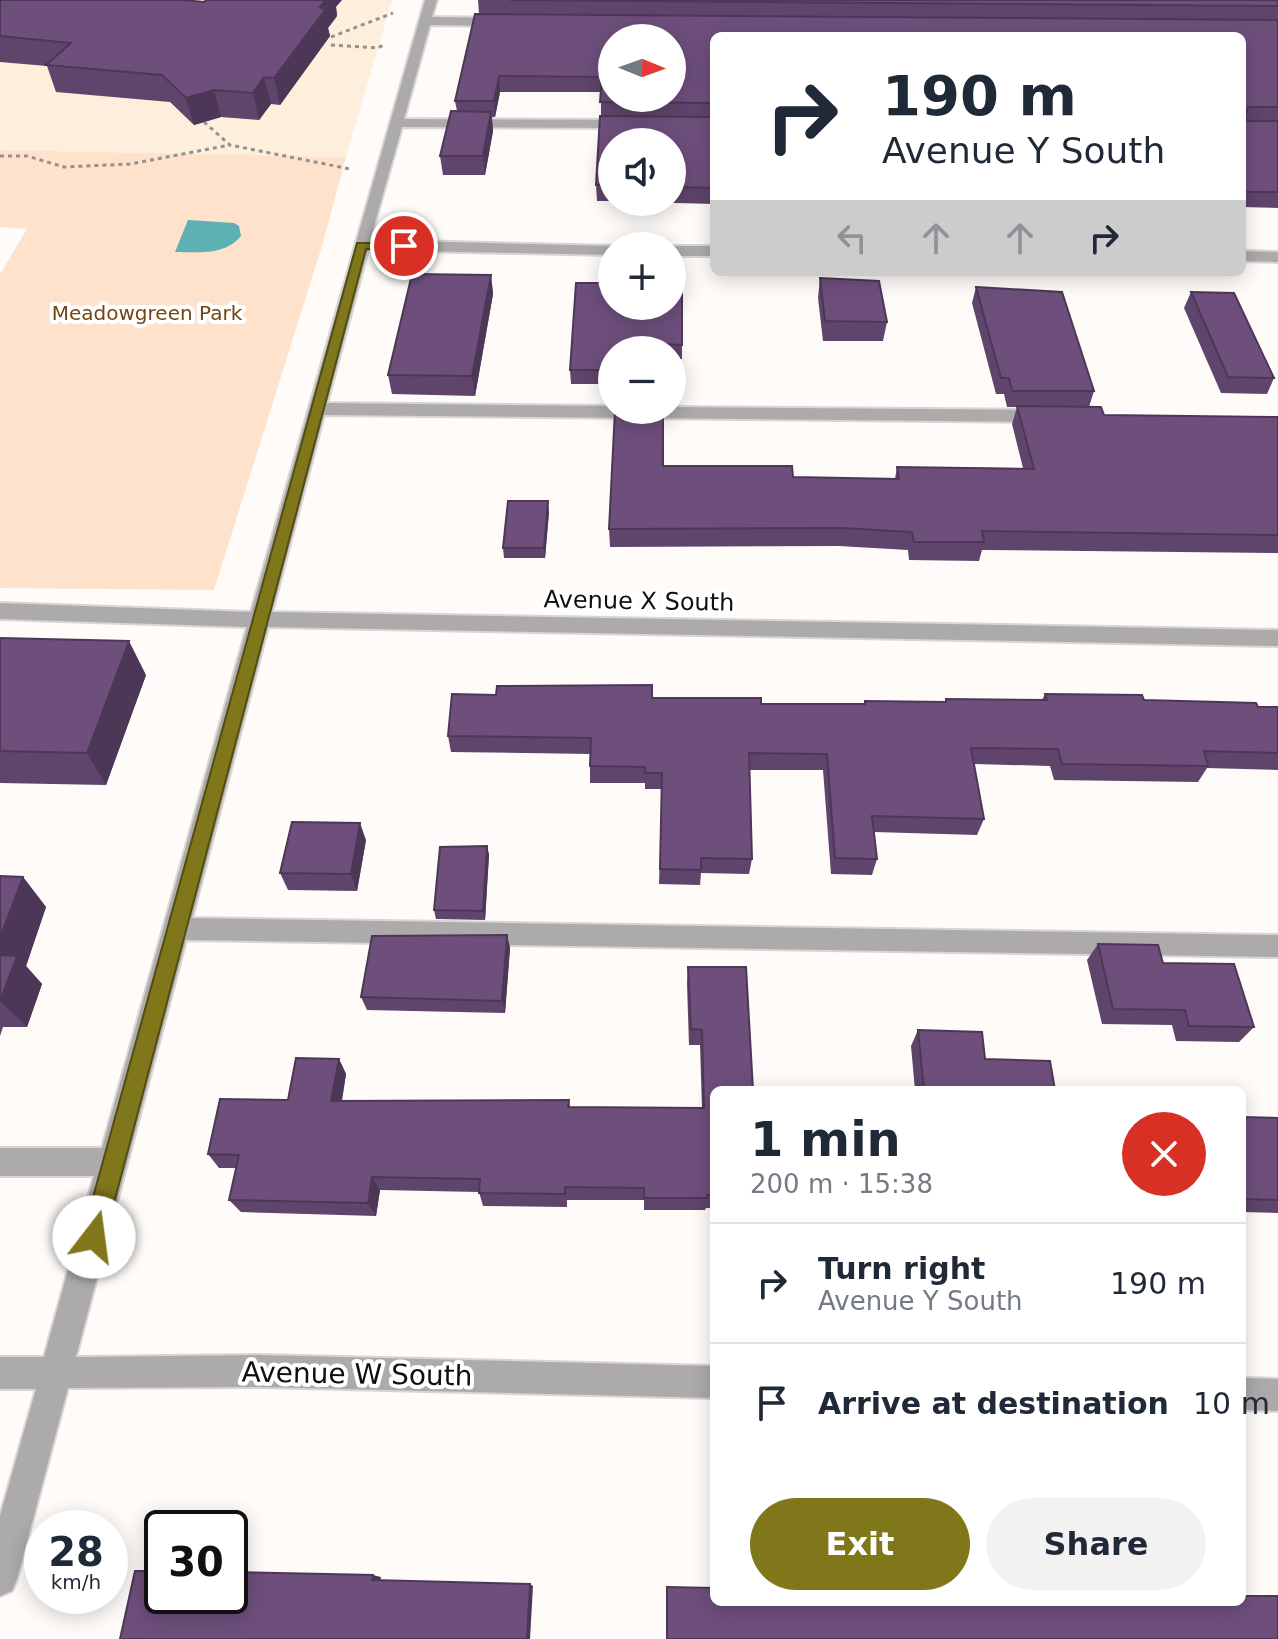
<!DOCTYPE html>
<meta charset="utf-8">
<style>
body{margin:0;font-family:"DejaVu Sans",sans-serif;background:#f2f2f3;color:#1f2937;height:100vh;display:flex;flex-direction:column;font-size:30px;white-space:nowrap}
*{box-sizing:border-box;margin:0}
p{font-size:26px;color:#747a83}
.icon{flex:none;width:44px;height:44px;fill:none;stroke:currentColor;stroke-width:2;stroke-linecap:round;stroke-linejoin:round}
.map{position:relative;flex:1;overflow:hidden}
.sheet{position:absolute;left:710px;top:1086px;width:536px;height:520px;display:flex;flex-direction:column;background:#fff;border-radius:12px;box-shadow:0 4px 20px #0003}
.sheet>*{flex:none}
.banner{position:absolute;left:710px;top:32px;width:536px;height:244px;border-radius:12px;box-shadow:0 4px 20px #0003;background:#fff;color:#1f2937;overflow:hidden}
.needle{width:52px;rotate:91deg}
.fabs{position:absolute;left:598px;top:24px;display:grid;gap:16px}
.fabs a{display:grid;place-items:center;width:88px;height:88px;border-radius:50%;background:#fff;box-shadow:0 4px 20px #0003;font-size:40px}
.speed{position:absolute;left:24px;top:1510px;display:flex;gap:16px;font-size:40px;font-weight:700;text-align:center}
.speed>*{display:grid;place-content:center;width:104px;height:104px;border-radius:50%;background:#fff;box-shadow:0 4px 20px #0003;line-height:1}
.speed small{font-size:20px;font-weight:400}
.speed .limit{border:4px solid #111;border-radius:12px;background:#fff;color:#111}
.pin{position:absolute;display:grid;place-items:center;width:68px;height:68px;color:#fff;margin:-34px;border:4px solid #fff;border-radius:50%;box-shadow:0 2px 8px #0007}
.me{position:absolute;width:88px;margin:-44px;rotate:15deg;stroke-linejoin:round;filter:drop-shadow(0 0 6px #0008)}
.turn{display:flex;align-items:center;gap:28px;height:168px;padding:0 40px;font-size:36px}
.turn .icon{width:104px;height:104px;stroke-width:2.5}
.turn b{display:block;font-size:56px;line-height:68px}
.lanes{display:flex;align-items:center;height:76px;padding:0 40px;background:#0003;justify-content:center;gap:40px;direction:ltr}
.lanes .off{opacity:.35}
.round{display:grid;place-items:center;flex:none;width:84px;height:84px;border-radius:42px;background:#f2f2f3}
.headline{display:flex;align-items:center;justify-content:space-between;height:136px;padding:0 40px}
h1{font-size:48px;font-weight:800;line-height:60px}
.action{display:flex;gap:16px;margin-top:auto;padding:16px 40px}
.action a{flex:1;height:92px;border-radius:48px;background:#80761a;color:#fff;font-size:32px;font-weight:800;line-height:92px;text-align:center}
.action a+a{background:#f2f2f3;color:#1f2937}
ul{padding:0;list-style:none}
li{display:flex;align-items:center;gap:24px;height:120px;padding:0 40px;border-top:2px solid #e0e1e3}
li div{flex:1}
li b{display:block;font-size:30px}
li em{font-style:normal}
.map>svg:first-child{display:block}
.education{fill:#feefdc}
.green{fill:#ffe2cb}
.water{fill:#5db0b3}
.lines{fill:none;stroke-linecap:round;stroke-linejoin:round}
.minor-casing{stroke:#d8d5d3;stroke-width:4}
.path{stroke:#949290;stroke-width:3;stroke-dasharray:4 4;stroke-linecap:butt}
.minor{fill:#acaaab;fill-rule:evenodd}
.wall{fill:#5f446b}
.shaded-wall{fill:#4d3757}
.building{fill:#6e4f7c;stroke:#4d3757;stroke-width:2;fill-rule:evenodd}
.route{fill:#80761a;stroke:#534d11;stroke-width:2}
.labels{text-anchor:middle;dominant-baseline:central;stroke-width:8;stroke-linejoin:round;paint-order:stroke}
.far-park-label{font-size:20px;fill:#744415;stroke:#fff}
.street-label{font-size:24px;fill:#100f0f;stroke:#fff}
.near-street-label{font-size:28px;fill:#100f0f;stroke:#fff}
</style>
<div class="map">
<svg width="1278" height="1639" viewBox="0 0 1278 1639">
<rect width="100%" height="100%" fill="#fefbf8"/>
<!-- education -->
<polygon class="education" points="0,0 392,0 346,157 0,150"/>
<!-- green -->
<polygon class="green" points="0,150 346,157 322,246 214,590 0,588 0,274 27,229 0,227"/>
<!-- water -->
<path class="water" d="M188,220l46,3 5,3 2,10c-16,20 -44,16 -66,16z"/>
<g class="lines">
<!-- minor casing -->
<g class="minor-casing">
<g id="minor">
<polygon points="425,0 437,0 432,17 504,18 510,22 504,26 430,25 404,119 631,120 638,124 631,128 402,127 370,240 615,246 612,246 612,255 368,250 327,403 612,406 612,410 672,410 672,407 1048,410 1057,416 1048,422 324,415 272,612 1278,630 1278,646 268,627 192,918 1278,935 1278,957 186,940 76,1357 260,1355 714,1366 714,1398 260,1387 68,1388 17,1579 12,1591 0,1596 0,1516 36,1389 0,1389 0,1357 44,1357 94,1176 0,1176 0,1148 102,1148 247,627 0,619 0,603 251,612"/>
<rect x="672" y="246" width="42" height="10"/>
<polygon points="1242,251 1278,252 1278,262 1242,261"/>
<polygon points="1242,1378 1278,1379 1278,1411 1242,1410"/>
</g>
</g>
<!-- path -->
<g class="path">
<polyline points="331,37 393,13"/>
<polyline points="331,45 377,48 384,45"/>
<polyline points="204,122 230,145 350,169"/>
<polyline points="0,156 27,156 64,167 130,164 230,145"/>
</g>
<!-- minor -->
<use href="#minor" class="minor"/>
</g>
<!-- wall -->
<g class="wall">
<polygon points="0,0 204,2 336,7 337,16 328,28 330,36 280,105 271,104 259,120 221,117 194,125 170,102 56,92 47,66 0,62"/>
<polygon points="478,0 1278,0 1278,208 1242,207 1242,36 714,36 714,204 641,202 672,202 672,142 612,142 612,201 597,201 596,185 601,116 601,92 500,92 495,117 492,117 493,131 485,175 443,175 440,156 457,111 455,101 479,14"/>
<polygon points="491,275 493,294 475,396 392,394 388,375"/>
<polygon points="820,278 887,322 883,341 823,341 818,298"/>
<polygon points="576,283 682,345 682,359 672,359 672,350 612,350 612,384 571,384 570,370"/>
<polygon points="976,287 1094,391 1089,407 1104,415 1278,417 1278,553 982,550 979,561 909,560 908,550 839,546 610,547 609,529 663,466 793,477 895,479 897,467 1023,468 1012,424 1017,407 1007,407 1004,394 996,394 972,303"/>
<polygon points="1191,292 1274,378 1267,394 1221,393 1184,308"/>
<polygon points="549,512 545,558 504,558 503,548"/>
<polygon points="0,638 146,675 106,785 0,783"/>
<polygon points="1045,694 1258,707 1278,707 1278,770 1207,768 1198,782 1054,780 1050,766 974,764 984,819 977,835 874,832 877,859 872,875 831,874 823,770 749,770 752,859 749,874 701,873 700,885 659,884 662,789 645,789 645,783 590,783 590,754 451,752 448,736 652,698 761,704 864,704 865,701 945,702 946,699 1042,700"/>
<polygon points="366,840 357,891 288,890 280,873"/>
<polygon points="487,846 489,855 485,920 436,919 434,910"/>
<polygon points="0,876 23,877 46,907 26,966 42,984 27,1027 3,1027 0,1036"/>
<polygon points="507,935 510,948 505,1013 367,1010 361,997"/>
<polygon points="1098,944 1163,963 1254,1027 1239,1042 1176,1041 1172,1025 1102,1024 1087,960"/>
<polygon points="688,967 714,1090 714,1208 706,1208 705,1210 644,1210 644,1200 567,1200 567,1207 483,1206 479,1192 380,1190 376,1216 241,1212 229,1200 236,1168 219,1168 208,1154 288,1100 339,1059 346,1074 342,1101 569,1100 570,1107 702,1108 700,1045 689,1045 687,984"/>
<polygon points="918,1030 985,1059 1055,1090 915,1090 911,1046"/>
<polygon points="1242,1117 1278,1118 1278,1213 1242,1212"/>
</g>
<!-- shaded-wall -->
<g class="shaded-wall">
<polygon points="325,0 342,0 336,7 337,16 328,28 330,36 280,105 274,78"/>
<polygon points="499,76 500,92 495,117 494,101"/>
<polygon points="264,77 271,104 259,120 253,93"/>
<polygon points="214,90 221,117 194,125 186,98"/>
<polygon points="491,112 493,131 485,175 483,156"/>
<polygon points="491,275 493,294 475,396 472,376"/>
<polygon points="548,501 549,512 545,558 544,548"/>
<polygon points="129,641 146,675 106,785 87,753"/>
<polygon points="360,823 366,840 357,891 351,874"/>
<polygon points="487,846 489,855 485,920 483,911"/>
<polygon points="23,877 46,907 26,966 42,984 27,1027 0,1001 0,938"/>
<polygon points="507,935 510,948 505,1013 502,1001"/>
<polygon points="339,1059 346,1074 339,1115 331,1101"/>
<polygon points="372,1177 380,1190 376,1216 368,1203"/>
<polygon points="373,1575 381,1577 380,1583 372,1580"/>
<polygon points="530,1584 533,1586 530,1639 527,1639"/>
</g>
<!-- building -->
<g class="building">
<polygon points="0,0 183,0 204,2 206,0 325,0 320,7 325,10 274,78 264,77 253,93 214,90 186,98 162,75 46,65 71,43 0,36"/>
<polygon points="510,0 1278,0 1278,6"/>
<path d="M475,14l803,6v87h-30l-3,11 3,3h30v71h-36v-156h-528v67l-114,-1 2,-25 -103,-1 -5,25h-39zM612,38h60v60h-60z"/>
<polygon points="451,111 491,112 483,156 440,156"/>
<polygon points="600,116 714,117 714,188 672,187 672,142 612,142 612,185 596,185"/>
<polygon points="412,274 491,275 472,376 388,375"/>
<polygon points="820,278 879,281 887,322 825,321"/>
<polygon points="576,283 612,283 612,306 672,306 672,284 682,284 682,345 664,344 664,350 612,350 612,370 570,370"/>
<polygon points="976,287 1062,292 1094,391 1012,391 1009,378 1001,378"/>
<polygon points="1191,292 1234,293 1274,378 1228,377"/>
<polygon points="1017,406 1101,407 1104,415 1278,417 1278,535 982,531 984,542 914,542 912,532 842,528 609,529 615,410 663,410 663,466 792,466 793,477 899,479 897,467 1034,469"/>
<polygon points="508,501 548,501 544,548 503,548"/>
<polygon points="0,638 129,641 87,753 0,751"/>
<polygon points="652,685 652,698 761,698 761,704 865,704 865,701 946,702 946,699 1047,700 1045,694 1142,695 1144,700 1256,703 1258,707 1278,707 1278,753 1204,751 1208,766 1062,764 1058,749 971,748 984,819 872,816 877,859 835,858 827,754 749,753 752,859 701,858 701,870 660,869 662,773 645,773 645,767 590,766 591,738 448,736 452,694 496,695 497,686"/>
<polygon points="292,822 360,823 351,874 280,873"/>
<polygon points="487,846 483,911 434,910 440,847"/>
<polygon points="0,876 23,877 0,938"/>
<polygon points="507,935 502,1001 361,997 372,936"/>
<polygon points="1098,944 1158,945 1163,963 1234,964 1254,1027 1189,1026 1185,1010 1113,1009"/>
<polygon points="0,955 17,956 0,1001"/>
<polygon points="688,967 746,967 753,1090 714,1090 714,1195 707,1195 707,1198 644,1198 644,1188 565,1187 565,1194 479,1193 480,1179 372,1177 368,1203 229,1200 239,1155 208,1154 220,1099 288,1100 296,1058 339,1059 331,1101 569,1100 568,1107 704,1108 702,1030 691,1029"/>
<polygon points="918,1030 982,1032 985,1059 1050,1061 1055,1090 924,1090"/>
<polygon points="1242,1117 1278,1118 1278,1200 1242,1199"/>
<polygon points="135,1571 162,1571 162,1596 230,1596 230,1572 373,1575 372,1580 530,1584 527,1639 120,1639"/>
<polygon points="667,1587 714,1588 714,1602 1242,1602 1242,1596 1278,1596 1278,1639 667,1639"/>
</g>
<!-- route -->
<polygon class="route" points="357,243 404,243 410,246 404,250 366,249 105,1237 102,1245 94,1248 86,1245 82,1237"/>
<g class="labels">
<!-- far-park labels -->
<g class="far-park-label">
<text x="147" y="313">Meadowgreen Park</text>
</g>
<!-- street labels -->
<g class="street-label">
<text transform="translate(639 601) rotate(1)">Avenue X South</text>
</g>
<!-- near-street labels -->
<g class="near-street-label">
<text transform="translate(357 1374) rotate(1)">Avenue W South</text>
</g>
</g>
</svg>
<div class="fabs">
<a><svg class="needle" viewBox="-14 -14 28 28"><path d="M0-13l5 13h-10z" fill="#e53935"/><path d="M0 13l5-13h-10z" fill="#747a83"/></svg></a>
<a><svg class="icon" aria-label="sound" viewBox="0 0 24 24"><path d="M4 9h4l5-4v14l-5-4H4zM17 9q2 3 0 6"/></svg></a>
<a>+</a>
<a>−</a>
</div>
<div class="speed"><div>28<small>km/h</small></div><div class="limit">30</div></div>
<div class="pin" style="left:404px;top:246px;background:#d93025"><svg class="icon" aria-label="arrive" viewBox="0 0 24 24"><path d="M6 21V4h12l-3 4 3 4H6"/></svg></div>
<svg class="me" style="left:94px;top:1237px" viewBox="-20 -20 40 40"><circle r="19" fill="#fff"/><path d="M0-13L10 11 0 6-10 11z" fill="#80761a"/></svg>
<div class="banner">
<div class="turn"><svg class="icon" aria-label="right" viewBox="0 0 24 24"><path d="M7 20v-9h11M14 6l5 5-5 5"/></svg><div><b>190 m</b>Avenue Y South</div></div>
<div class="lanes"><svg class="icon off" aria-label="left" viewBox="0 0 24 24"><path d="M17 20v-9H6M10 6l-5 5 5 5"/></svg><svg class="icon off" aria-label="ahead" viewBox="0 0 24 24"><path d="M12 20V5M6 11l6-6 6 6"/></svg><svg class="icon off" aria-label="ahead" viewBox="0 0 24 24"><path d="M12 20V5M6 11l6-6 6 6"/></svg><svg class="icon" aria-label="right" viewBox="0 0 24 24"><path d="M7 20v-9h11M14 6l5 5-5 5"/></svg></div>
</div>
<section class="sheet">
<div class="headline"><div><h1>1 min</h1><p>200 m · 15:38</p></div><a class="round" style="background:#d93025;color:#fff"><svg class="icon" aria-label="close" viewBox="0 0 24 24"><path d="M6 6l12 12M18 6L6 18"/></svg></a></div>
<ul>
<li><svg class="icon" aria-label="right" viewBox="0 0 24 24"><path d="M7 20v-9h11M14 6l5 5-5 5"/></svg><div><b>Turn right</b><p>Avenue Y South</p></div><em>190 m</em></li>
<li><svg class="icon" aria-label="arrive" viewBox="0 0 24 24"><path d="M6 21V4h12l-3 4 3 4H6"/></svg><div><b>Arrive at destination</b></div><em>10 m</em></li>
</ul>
<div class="action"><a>Exit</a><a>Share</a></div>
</section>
</div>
